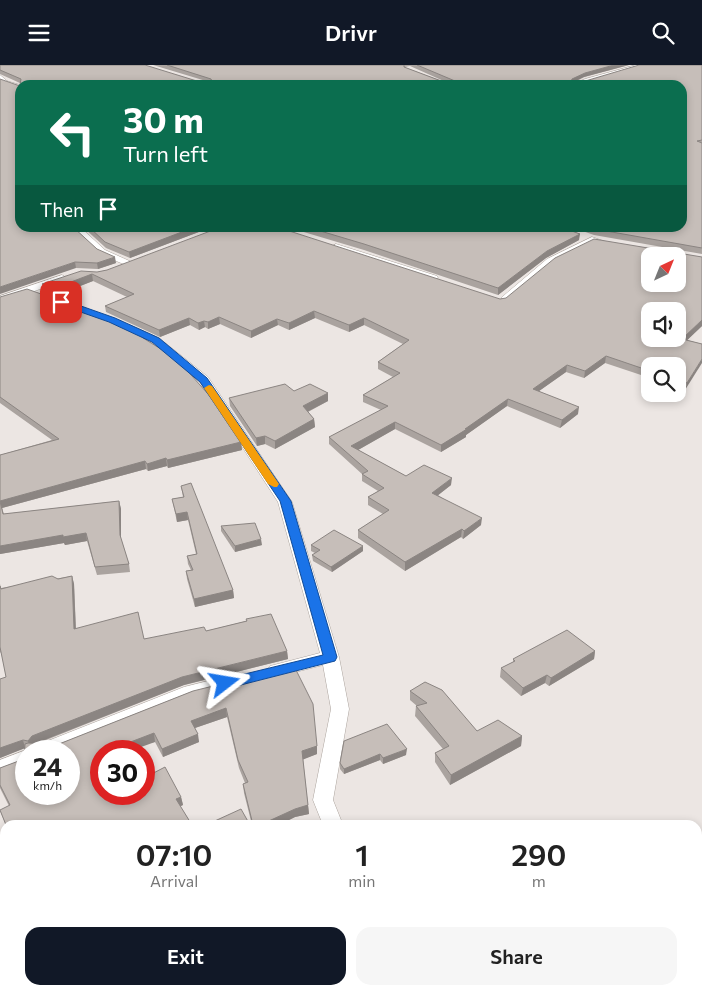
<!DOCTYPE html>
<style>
body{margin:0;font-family:Commissioner,sans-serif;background:#f6f6f6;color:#222;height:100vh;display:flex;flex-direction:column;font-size:19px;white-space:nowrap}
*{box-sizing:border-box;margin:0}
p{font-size:16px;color:#767676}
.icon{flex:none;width:28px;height:28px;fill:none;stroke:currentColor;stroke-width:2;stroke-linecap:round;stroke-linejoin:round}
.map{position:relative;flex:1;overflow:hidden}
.sheet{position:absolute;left:0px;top:755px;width:702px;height:175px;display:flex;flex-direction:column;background:#fff;border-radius:15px 15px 0 0;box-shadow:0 2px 8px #0003}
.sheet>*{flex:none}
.guide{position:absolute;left:15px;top:15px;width:672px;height:152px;border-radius:15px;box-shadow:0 2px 8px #0003;background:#0b6e4f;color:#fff;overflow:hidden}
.needle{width:32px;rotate:43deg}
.fabs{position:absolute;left:641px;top:182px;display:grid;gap:10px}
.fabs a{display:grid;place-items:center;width:45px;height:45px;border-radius:10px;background:#fff;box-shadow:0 2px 8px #0003;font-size:25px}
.speed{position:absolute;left:15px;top:675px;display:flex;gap:10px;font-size:25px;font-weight:700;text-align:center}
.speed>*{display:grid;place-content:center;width:65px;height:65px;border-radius:50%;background:#fff;box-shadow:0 2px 8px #0003;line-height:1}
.speed small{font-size:12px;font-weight:400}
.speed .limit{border:8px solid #d22;background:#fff;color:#111}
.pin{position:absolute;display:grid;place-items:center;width:42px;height:42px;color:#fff;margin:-21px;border-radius:10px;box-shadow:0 2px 8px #0006}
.me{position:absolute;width:55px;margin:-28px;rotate:76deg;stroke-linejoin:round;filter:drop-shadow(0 0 4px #0008)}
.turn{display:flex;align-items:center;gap:18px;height:105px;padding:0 25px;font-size:22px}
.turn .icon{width:65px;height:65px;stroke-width:2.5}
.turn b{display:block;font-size:35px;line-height:42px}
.then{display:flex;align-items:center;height:48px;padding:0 25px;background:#0003;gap:10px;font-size:19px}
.eta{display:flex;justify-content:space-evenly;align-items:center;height:85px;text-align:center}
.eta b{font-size:30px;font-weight:600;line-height:35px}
.button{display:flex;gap:10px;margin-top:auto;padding:10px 25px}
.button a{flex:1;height:58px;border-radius:15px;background:#111827;color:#fff;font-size:20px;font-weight:600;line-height:58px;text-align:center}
.button a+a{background:#f6f6f6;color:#222}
header{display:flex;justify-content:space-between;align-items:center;height:65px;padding:0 25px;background:#111827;color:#fff;font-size:22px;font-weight:600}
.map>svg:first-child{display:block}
.water{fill:#cbc590}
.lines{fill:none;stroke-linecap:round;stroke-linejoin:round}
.street-casing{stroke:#aca49e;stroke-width:1}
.street{fill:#fff;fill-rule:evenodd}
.wall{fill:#aaa39f;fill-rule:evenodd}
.shaded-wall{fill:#8b8582}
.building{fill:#c6beb9;stroke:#8b8582;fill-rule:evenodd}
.route{fill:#1a73e8;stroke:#114b97}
.slow{fill:#f59e0b}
</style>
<header><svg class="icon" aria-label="menu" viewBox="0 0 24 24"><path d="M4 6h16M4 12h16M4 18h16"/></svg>Drivr<svg class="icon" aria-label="search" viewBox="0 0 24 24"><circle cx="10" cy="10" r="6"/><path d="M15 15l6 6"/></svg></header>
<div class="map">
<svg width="702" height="930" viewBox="0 0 702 930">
<rect width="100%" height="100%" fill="#ece6e3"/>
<!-- water -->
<polygon class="water" points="0,773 5,782 5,925 66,925 68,930 0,930"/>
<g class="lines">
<!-- street casing -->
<g class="street-casing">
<g id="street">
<polygon points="636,0 646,0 581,20 572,20 585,14"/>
<polygon points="0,10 7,16 20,20 20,24 0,16"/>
<polygon points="70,162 80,162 105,185 134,198 129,201 126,200 99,189"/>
<polygon points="592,172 612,179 607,182 593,178 553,198 510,235 506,236 501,233 547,194"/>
<polygon points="336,179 437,211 438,213 433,216 429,215 333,184 331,182"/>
<polygon points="62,210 67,213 66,215 0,238 0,231"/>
<polygon points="130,260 159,273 208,312 292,437 339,592 349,644 333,735 343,760 323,760 313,735 331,644 323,600 276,612 270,611 267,606 270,601 320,588 278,437 200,317 151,277 126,265 124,263"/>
<polygon points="212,615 218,617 221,622 218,627 194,633 61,686 32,686 35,681 184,622"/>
<polygon points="26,685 29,686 26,686 26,701 0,711 0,695"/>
<polygon points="368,925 392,925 393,930 369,930"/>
</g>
</g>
<!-- street -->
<use href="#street" class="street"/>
</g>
<!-- wall -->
<g class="wall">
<path d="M0,0l200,17 6,-1 -53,-16h476l-45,12 -9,5h7l120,-17v189l-108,-19 -23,-8h111l-662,-144 -20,-9zM410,1l36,16h-2l-40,-15z"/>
<polygon points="20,162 97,184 116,198 98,204 76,203"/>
<polygon points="83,162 212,162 130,193 106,183"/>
<polygon points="287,162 561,162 579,175 546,193 498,230 364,185"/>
<polygon points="107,205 500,234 702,261 687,275 702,279 685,325 678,322 678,301 650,301 650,313 605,298 584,313 566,307 539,326 578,349 560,363 507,341 466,370 466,372 441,387 395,364 358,385 406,411 451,420 438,430 481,460 463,474 461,472 405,506 358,473 358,465 383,449 368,440 368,432 378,426 362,416 362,409 329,379 329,372 381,345 363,337 363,330 393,312 378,304 378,297 403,279 364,260 349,267 315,253 289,265 278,260 251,273 220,259 208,264 205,262 199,265 190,260 160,272 106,247 105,241 127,232 93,216 57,230 44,225 42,219"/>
<polygon points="0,232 148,276 241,377 242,385 168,403 167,401 148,406 146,404 2,443 4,449 119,436 121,444 121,474 129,499 130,507 97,510 87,476 65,480 64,478 0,489 0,390 52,375 0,338"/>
<polygon points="294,326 328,328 328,336 308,347 314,354 315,362 275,384 265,379 257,381 230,341 229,333"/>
<polygon points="181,421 233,525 234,533 195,542 187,514 186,506 191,505 188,499 187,491 196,489 188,455 177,457 172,434 183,432"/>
<polygon points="221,461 262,480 235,487 221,466"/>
<polygon points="311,480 363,481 363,486 332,507 313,496 312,490 315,488 311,486"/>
<polygon points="72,511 74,519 76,563 144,574 206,566 246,556 246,554 287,586 288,594 184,620 36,679 59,679 193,626 317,681 317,689 303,694 309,749 295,752 279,760 252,760 244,728 243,719 245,718 239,703 227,652 195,663 199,677 163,692 155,677 101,686 101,729 181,732 183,740 180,741 192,760 6,760 0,746 9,741 0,723 0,703 24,694 25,683 0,693 6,612 1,587 0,588 0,519 1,523"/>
<polygon points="595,586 594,594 549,621 545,618 521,631 500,612 501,603 513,597 513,594"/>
<polygon points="410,626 477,666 522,671 521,681 450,720 435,697 435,688 443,684 415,651 416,641 417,641 410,635"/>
<polygon points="344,676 406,690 383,699 380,695 344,709 340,704 340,698"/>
</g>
<!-- shaded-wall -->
<g class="shaded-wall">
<polygon points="614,0 629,0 584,12 571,18 572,14 585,8"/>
<polygon points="195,162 212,162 130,193 129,187"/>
<polygon points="580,169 579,175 546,193 498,230 498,223 547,186"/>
<polygon points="115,192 116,198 98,204 97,198"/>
<polygon points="75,197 76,203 0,229 0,222"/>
<polygon points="92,209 93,216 57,230 55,223"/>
<polygon points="314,246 315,253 289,265 289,258"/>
<polygon points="219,252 220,259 208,264 208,257"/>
<polygon points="189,253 190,260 160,272 159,265"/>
<polygon points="364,253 364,260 349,267 349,260"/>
<polygon points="277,254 278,260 251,273 251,266"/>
<polygon points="702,255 702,261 681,281 682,274"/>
<polygon points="204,256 205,262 199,265 198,258"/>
<polygon points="606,291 605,298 584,313 585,306"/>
<polygon points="702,294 702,298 685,325 687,318"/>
<polygon points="567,300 566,307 532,331 533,324"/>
<polygon points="328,328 328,336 303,349 303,341"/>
<polygon points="508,334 507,341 466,370 466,372 441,387 441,380"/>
<polygon points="579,342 578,349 560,363 562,355"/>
<polygon points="314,354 315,362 275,384 275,376"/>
<polygon points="395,357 395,364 351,389 351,381"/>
<polygon points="265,371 265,379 257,381 256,373"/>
<polygon points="241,377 242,385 168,403 167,395"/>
<polygon points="166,393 167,401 148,406 147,399"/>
<polygon points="145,396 146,404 2,443 5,457 0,436"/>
<polygon points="452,413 451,420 432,435 432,428"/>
<polygon points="119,436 121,444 121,478 120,470"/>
<polygon points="187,447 188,455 177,457 176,449"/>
<polygon points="482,453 481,460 463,474 464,466"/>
<polygon points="462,464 461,472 405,506 405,497"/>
<polygon points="86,468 87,476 65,480 64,478 0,489 0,481 63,470"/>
<polygon points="261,474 262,480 235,487 235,481"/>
<polygon points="363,481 363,486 332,507 331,502"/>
<polygon points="72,511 74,519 76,572 74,564"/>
<polygon points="233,525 234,533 195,542 194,534"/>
<polygon points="287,586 288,594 184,620 34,679 30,685 28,676 32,671 182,612"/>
<polygon points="595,586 594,594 549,621 551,613"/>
<polygon points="547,610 545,618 521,631 523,623"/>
<polygon points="226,643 227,652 192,664 191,656"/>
<polygon points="154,668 155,677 130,686 107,686"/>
<polygon points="198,669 199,677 163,692 162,684"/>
<polygon points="522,671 521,681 450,720 451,710"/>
<polygon points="23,675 25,683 0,693 0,683"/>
<polygon points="317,681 317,689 302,695 302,686"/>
<polygon points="407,684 406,690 383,699 383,693"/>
<polygon points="380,689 380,695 344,709 344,704"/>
<polygon points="181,732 183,740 177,743 176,734"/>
<polygon points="308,740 309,749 295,752 279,760 260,760 295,744"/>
<polygon points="366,925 368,925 368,930 356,930"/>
<polygon points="314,926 314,930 307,930"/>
</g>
<!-- building -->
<g class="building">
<polygon points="0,0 145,0 200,17 212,16 211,14 167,0 404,0 404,2 444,17 455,16 417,0 614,0 585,8 572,14 571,17 582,17 639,0 702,0 702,75 697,76 702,78 702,183 595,164 590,162 682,162 682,20 20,20 21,14 0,5"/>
<polygon points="0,14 20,21 20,162 73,162 97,184 115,192 97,198 75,197 0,222"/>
<polygon points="89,162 195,162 129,187 105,177"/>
<path d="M221,162h56l223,72 6,-1 49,-40 39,-19 108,18v63l-20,19 20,5v15l-15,24 -9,-3v-14h-28v5l-44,-15 -21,15 -18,-6 -34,24 46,18 -17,13 -54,-21 -43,30h2l-26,16 -46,-23 -44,24 55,30 18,-11 28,13 -20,15 50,25 -18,13 -2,-2 -57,33 -47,-32 31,-20 -21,-13 16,-9 -22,-14 6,-3 -39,-34 59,-31 -25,-11 37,-22 -22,-11 31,-22 -45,-22 -15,7 -35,-14 -25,12 -12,-4 -26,12 -32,-14 -11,5 -4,-1 -6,2 -9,-5 -30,12 -54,-24 29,-12 -42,-20 -37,14 -13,-4 39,-13 16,1 10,-2zM650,191h28v28h-28zM650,246h28v28h-28z"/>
<polygon points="307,162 561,162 580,169 547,186 498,223 364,179"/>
<polygon points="27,224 106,252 147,271 143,273 177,294 215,337 241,377 167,395 166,393 147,399 145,396 0,436 3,449 119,436 120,470 129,499 95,502 86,468 63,472 63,470 0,481 0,390 59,374 0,332 0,232"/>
<polygon points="285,319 294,326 310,319 328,328 303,341 314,354 275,376 265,371 256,373 229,333"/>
<polygon points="191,418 233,525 194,534 186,506 193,505 187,491 197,489 187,447 176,449 172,434 184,432 181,421"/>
<polygon points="255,458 261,474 235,481 221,461"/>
<polygon points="334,465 363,481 331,502 312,490 320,485 311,480"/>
<polygon points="52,511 58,514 72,511 74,564 138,547 144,574 204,562 206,566 247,556 246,554 271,549 287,586 182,612 32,671 28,676 23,675 0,683 0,614 6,612 0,582 0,521 1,524"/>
<polygon points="567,565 595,586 551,613 547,610 523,623 501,603 515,596 513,594"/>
<path d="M294,601l19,38 4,42 -15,5 6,54 -13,4 -35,16h-7l-10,-41 5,-2 -10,-22 -12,-52 -35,13 7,13 -36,15 -8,-16 -47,18h-6v43h43v-16l21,-11 16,30 -5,2 16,26h-186l-6,-15 10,-5 -10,-20v-17l24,-9 1,-15 3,-1 31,1 134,-53zM26,686h43v43h-43z"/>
<polygon points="425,617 442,625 477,666 498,655 522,671 451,710 435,688 449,681 416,641 427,638 410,626"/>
<polygon points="387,659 407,684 383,693 380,689 344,704 340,698 344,676"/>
<polygon points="241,744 250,760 206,760"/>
<polygon points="138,925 366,925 356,930 316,930 314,926 307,930 132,930"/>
</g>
<!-- route -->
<polygon class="route" points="58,235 64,235 115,253 159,273 207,313 291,436 337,592 335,596 225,624 220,622 218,618 220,615 323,590 280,436 200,317 152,277 109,257 58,239"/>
<!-- slow -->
<polygon class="slow" points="209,320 212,321 279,419 277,422 274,422 268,419 204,323"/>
</svg>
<div class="fabs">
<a><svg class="needle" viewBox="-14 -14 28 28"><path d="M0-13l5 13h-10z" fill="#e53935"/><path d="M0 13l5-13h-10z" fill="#767676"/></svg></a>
<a><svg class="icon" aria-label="sound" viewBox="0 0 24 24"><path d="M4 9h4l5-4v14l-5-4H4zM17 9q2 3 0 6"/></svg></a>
<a><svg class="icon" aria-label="search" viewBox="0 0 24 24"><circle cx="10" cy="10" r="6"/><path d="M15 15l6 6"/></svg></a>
</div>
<div class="speed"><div>24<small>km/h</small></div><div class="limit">30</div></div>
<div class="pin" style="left:61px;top:237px;background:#d93025"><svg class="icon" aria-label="arrive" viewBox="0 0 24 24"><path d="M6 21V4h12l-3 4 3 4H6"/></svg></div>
<svg class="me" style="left:225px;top:618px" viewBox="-20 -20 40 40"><path d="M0-17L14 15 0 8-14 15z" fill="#1a73e8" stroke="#fff" stroke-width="4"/></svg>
<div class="guide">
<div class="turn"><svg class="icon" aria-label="left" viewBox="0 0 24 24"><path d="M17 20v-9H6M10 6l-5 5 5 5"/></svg><div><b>30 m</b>Turn left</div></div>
<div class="then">Then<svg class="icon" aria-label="arrive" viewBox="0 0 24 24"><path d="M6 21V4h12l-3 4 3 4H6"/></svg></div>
</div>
<section class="sheet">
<div class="eta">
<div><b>07:10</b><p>Arrival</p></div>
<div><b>1</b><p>min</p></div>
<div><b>290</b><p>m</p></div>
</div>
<div class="button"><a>Exit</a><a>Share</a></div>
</section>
</div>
